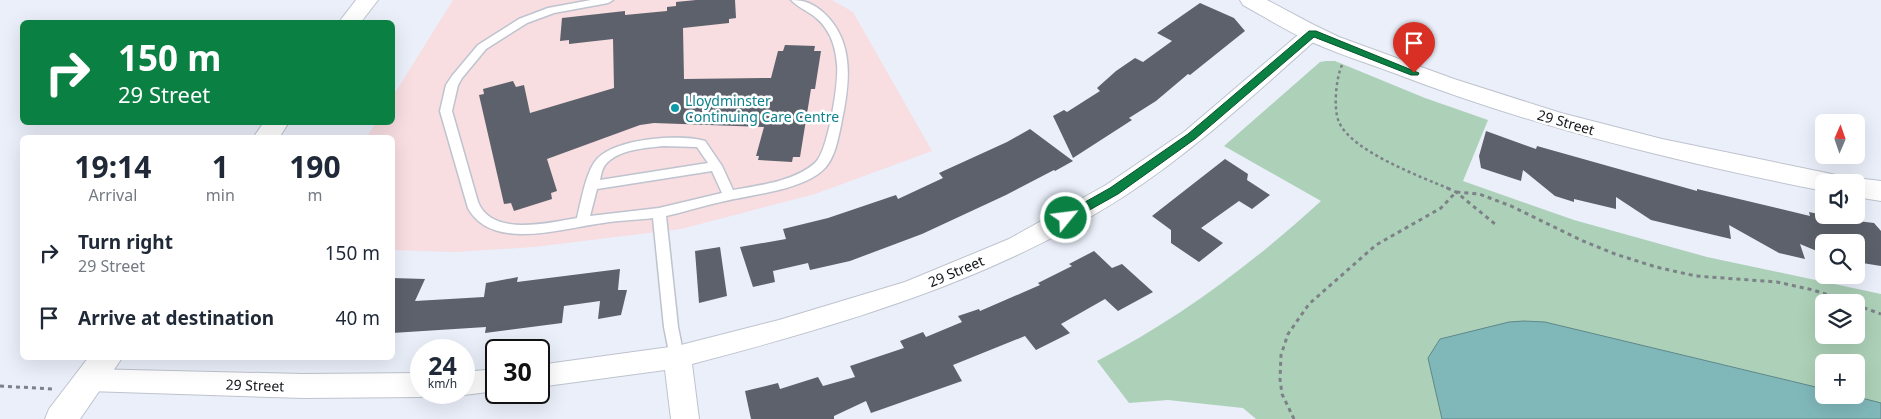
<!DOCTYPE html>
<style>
body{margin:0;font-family:"Noto Sans",sans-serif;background:#f2f2f3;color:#1f2937;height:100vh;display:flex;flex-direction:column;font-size:19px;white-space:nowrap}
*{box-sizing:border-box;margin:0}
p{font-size:16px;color:#747a83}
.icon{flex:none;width:28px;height:28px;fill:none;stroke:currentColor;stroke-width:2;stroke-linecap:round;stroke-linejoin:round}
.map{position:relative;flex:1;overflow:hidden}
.side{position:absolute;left:20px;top:135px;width:375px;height:225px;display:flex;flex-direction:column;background:#fff;border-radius:8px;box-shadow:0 5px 20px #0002}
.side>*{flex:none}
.top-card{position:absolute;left:20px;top:20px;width:375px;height:105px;border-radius:8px;box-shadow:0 5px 20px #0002;background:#0b8043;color:#fff;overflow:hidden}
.needle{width:32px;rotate:2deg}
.tools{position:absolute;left:1815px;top:114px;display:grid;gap:10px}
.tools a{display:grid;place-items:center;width:50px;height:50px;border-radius:8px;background:#fff;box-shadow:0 5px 20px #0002;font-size:25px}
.speed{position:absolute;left:410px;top:339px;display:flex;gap:10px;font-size:25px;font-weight:700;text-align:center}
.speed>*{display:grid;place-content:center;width:65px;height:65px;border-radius:50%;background:#fff;box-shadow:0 5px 20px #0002;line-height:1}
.speed small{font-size:12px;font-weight:400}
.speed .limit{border:2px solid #111;border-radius:8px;background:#fff;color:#111}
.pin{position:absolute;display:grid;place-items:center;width:42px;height:42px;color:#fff;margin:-51px -21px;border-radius:50% 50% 50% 0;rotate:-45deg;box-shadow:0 0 5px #0007}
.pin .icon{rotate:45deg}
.me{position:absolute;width:55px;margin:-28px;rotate:61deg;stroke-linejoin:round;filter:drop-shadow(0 0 4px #0008)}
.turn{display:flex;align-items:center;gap:18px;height:105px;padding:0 15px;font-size:22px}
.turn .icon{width:65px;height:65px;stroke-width:2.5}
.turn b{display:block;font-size:35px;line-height:42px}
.eta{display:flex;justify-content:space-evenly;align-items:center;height:85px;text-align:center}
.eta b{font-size:30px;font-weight:700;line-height:35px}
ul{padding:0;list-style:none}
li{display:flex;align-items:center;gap:15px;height:65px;padding:0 15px}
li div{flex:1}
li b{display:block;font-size:19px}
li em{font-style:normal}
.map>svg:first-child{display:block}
.medical{fill:#f8dde1}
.green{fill:#add1b8;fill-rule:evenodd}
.water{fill:#80b8ba;stroke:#5f8789}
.building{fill:#5d616b}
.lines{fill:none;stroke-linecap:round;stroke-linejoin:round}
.lane-casing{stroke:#bec3ce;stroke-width:3}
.street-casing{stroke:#bec3ce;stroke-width:2}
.secondary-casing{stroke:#bec3ce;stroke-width:2}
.path-far1{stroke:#7d8188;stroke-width:2.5;stroke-dasharray:3 3;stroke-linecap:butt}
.path{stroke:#7d8188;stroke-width:3;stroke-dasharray:4 4;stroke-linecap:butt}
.lane{fill:#fff;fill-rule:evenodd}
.street{fill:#fff;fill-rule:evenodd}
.secondary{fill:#fff;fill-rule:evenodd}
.route{fill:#0b8043;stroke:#07532c}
.culture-dot{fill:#0f9aa8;stroke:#fff;stroke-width:2}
.labels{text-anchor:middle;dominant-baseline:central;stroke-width:5;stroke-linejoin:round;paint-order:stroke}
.culture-label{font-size:14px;fill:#0d838f;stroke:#fff;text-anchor:start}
.street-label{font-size:14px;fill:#121418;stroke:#fff}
</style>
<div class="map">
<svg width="1881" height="419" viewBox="0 0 1881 419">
<rect width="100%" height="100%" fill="#eaeffa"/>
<!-- medical -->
<polygon class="medical" points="453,0 832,0 853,12 932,151 815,194 681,229 534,247 454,252 393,250 392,138 366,138 376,123 392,122 393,96"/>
<!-- green -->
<path class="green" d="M1326,61h9l90,37 63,22 -25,61 111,39 133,37 174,37v125h-625l-13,-11 -75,-8 -39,3 -32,-42c82,-42 156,-98 224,-160l-97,-55 96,-84zM1824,302h32v33h-32zM1824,362h32v33h-32z"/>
<!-- water -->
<polygon class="water" points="1524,321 1545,322 1824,389 1824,395 1850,395 1881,403 1881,419 1442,419 1428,358 1440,339 1509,322"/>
<!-- building -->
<g class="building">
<polygon points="696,0 735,0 736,18 729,19 729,23 683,28 684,79 771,78 778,51 783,51 785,45 815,46 814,51 821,51 815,89 811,89 800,157 793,157 792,162 758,160 759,156 756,156 764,127 654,123 640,125 547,159 557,191 551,193 552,199 514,211 511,203 504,204 479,95 484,94 483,89 513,81 516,87 524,85 530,113 614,88 613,39 569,44 569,40 560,41 562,18 625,11 625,15 667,11 667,7 676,6 676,2"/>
<polygon points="1200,3 1234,18 1245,31 1190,75 1188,74 1156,101 1129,118 1132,120 1073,158 1053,116 1064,110 1067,112 1100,91 1097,88 1116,71 1135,58 1143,62 1172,41 1157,33"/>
<polygon points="1030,129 1073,161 1055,171 1054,170 1006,195 922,234 850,261 810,270 808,263 773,271 775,282 753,287 740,247 786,239 783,229 828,218 896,195 898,199 943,178 939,173 1007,142"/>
<polygon points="1486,131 1536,149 1537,146 1697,191 1697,189 1810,216 1809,212 1841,219 1874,223 1881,231 1881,266 1856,262 1856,242 1824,242 1824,254 1800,244 1805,259 1779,253 1729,225 1731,239 1651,220 1616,197 1616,209 1574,199 1574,202 1555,196 1523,170 1521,181 1481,168 1479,156"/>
<polygon points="1225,159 1248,174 1247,180 1270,195 1252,209 1239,201 1201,228 1223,243 1199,262 1171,243 1171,230 1152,216"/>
<polygon points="720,247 727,296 699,303 695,251"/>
<polygon points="1094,251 1112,268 1122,264 1153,292 1118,311 1105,299 1061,324 1070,333 1036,350 1025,336 953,365 962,381 871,413 866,401 834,416 834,419 751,419 745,391 778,383 780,389 818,377 823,386 855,377 850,366 904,348 900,341 923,332 926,337 962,322 958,316 979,309 980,311 1040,285 1038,283 1072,266 1069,264"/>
<polygon points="620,269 618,290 627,290 621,315 598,319 600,301 564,306 562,323 485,333 486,327 392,333 392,278 425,279 415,301 484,297 486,283 518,277 517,282"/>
</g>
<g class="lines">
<!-- lane casing -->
<g class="lane-casing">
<path id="lane" d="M591,0h22l-5,3 -54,10 -27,10 -41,26 -24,29 -4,7 -6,26 26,91c14,35 70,21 99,16 4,-16 9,-47 20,-59 20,-21 82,-25 108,-18l17,25 11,24c27,-5 60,-8 82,-27 13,-11 24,-81 22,-99 -1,-12 -4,-25 -11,-35 -10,-16 -24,-18 -35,-29 14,0 23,4 34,14 31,30 24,73 16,111 -3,14 -6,32 -16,43 -21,22 -71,26 -100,33 -20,4 -40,11 -59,15l12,111 6,30 -2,4 -5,2 -5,-2 -2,-4 -6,-30 -11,-109c-16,2 -33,2 -50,5 -40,5 -111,29 -135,-15l-28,-97 6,-26 6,-9 26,-31 41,-26 29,-11zM664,146l33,1 11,16 -108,17c1,-5 2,-11 5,-15 13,-16 41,-17 59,-19zM712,171l10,22 -63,15 -69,8 7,-27z"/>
</g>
<!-- street casing -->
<g class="street-casing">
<g id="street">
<path d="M1312,27l7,2 3,4 -3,4c-63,56 -125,114 -196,160 -131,84 -282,128 -431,167l7,55h-28l-6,-49 -126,17v-22l138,-19 102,-26 126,-38 104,-43 97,-54 78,-53 121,-103z"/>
<polygon points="89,369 303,374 421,373 421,392 431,392 421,397 303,398 89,391 79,388 75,380 79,372"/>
<polygon points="496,369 496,391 464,395 458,392 464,392 464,372"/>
</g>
</g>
<!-- secondary casing -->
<g class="secondary-casing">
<g id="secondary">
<polygon points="356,0 378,0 361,22 339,22"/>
<path d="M1240,0h27l45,24 27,13 115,42 107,34 101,26 165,34 9,2 4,7h-16v9c-147,-29 -290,-64 -430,-118 -30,-11 -62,-21 -91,-35 -21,-10 -40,-22 -60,-33z"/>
<polygon points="264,122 289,122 279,138 253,138"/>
<polygon points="1856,178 1881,181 1881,201 1856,197 1856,182 1845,182"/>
<polygon points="88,358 122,358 80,419 45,419 49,409"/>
</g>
</g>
<!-- path-far1 -->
<path class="path-far1" d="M1342,65c-6,13 -9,44 -3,57 12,29 82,55 111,67"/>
<!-- path -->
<g class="path">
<polyline points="1447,188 1456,192 1495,224"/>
<polyline points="1856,305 1881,314"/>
<polyline points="0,386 53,389"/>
<polyline points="1294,419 1282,394 1280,379 1281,355 1288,334 1309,304 1376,245 1441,208 1456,192 1479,194 1511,206 1583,241 1615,254 1656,267 1696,276 1777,282 1813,290 1850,302"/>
</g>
<!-- lane -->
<use href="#lane" class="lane"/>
<!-- street -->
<use href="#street" class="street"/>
<!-- secondary -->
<use href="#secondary" class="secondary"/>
</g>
<!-- route -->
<polygon class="route" points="1309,31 1316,31 1419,73 1418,75 1411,75 1314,37 1195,139 1118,194 1070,221 1062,221 1060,218 1062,215 1110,188 1188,134"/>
<!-- markers -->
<circle class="culture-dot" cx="675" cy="108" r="5"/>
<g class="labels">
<!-- culture labels -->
<g class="culture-label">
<text x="685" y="100">Lloydminster<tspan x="685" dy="16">Continuing Care Centre</tspan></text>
</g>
<!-- street labels -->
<g class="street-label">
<text transform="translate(1566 122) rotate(16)">29 Street</text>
<text transform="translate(956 271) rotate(-23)">29 Street</text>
<text transform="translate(255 385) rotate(2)">29 Street</text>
</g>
</g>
</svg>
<div class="tools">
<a><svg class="needle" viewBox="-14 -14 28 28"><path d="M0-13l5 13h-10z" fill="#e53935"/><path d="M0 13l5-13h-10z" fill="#747a83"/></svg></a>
<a><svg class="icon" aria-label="sound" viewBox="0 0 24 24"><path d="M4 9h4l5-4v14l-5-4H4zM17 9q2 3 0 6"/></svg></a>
<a><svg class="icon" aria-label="search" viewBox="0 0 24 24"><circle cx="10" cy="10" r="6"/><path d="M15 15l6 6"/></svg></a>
<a><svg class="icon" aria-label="layers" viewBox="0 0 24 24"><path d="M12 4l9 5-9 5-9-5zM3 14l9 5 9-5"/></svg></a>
<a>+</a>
</div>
<div class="speed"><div>24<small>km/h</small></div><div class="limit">30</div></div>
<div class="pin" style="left:1414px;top:73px;background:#d93025"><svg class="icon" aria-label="arrive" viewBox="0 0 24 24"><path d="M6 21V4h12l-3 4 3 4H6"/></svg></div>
<svg class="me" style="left:1066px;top:218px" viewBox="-20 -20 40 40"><circle r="17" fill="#0b8043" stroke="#fff" stroke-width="3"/><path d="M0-11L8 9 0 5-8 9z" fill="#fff"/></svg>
<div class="top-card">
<div class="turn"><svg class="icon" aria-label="right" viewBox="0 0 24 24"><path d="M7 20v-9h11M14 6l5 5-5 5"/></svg><div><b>150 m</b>29 Street</div></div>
</div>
<section class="side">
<div class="eta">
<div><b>19:14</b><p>Arrival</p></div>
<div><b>1</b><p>min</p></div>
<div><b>190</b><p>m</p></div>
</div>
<ul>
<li><svg class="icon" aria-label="right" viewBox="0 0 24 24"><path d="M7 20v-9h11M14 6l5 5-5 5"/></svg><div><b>Turn right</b><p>29 Street</p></div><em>150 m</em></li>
<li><svg class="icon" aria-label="arrive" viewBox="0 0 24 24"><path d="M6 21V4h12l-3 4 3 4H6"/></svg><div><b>Arrive at destination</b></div><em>40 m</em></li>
</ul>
</section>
</div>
